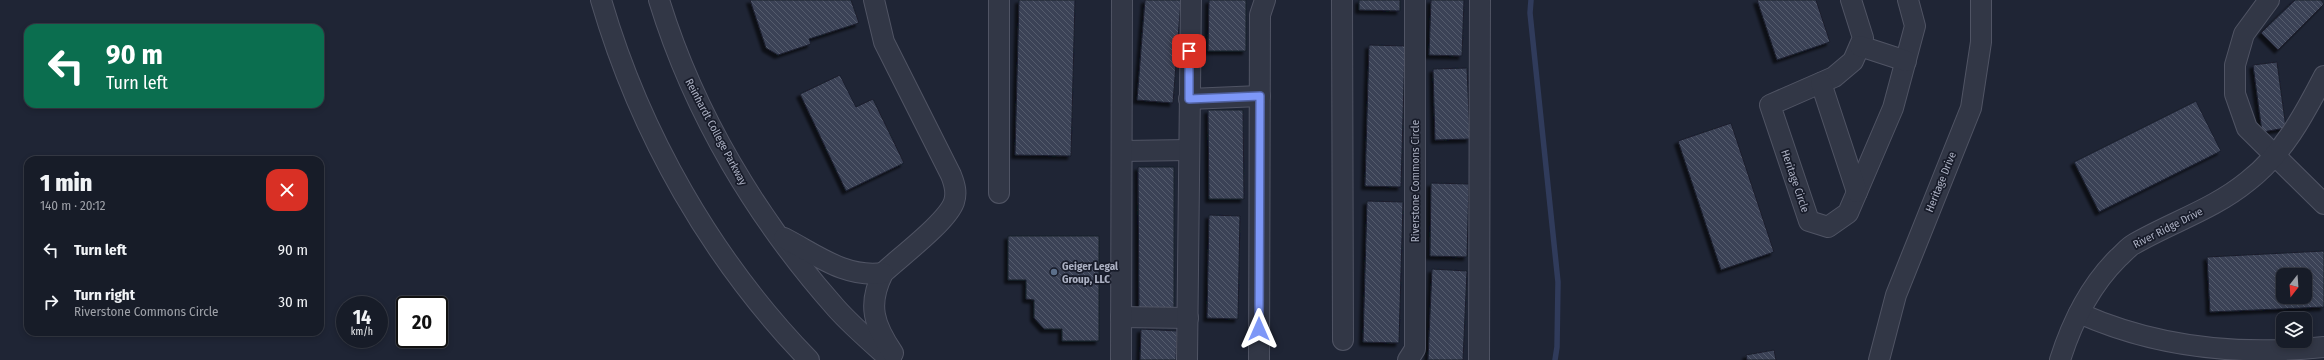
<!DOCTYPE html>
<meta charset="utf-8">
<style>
body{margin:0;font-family:"Fira Sans Condensed",sans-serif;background:#242934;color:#f1f3f6;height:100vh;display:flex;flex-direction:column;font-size:15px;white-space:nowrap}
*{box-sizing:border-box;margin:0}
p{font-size:13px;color:#9ea1a8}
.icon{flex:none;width:22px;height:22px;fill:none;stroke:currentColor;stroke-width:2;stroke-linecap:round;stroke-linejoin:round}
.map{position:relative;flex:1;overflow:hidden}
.sheet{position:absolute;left:24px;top:156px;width:300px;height:180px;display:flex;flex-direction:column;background:#171c28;border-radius:12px;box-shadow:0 2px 6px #0003,0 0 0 1px #363a45}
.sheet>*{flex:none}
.banner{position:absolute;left:24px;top:24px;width:300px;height:84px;border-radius:12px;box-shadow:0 2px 6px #0003,0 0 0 1px #363a45;background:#0b6e4f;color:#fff;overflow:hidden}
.needle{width:26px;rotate:197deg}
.buttons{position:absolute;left:2276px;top:268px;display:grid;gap:8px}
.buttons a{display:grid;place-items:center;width:36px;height:36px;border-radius:8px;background:#171c28;box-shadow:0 2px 6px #0003,0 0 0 1px #363a45;font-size:20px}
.speed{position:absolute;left:336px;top:296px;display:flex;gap:8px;font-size:20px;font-weight:700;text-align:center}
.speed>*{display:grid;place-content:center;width:52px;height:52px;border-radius:50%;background:#171c28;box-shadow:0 2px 6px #0003,0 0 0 1px #363a45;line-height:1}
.speed small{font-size:10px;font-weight:400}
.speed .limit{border:2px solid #111;border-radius:6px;background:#fff;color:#111}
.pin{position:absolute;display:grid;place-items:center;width:34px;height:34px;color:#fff;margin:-17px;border-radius:8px;box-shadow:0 2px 6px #0006}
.me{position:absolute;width:44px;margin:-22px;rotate:0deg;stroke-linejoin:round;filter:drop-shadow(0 0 3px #0008)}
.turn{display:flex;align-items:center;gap:14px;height:84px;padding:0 16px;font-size:18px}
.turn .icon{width:52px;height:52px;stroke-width:2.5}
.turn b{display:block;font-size:28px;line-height:34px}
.round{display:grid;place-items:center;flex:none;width:42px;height:42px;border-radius:12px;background:#242934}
.head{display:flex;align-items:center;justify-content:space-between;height:68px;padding:0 16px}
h1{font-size:24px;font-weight:800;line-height:30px}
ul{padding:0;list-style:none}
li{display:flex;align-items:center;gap:12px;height:52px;padding:0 16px}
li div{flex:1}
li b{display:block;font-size:15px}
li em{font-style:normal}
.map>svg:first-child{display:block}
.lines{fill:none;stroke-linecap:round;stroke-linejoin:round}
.stream{stroke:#303b5b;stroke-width:5.5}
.building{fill:url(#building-back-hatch);stroke:#1a1e2c;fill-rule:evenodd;filter:url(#shadow)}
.minor-casing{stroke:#505464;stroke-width:22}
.minor{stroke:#323746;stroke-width:20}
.route-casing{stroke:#5162a1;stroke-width:10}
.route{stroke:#7d97f7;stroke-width:7}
.service-dot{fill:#5c6f8a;stroke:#181c2a;stroke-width:1.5}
.labels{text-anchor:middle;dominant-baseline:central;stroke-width:3.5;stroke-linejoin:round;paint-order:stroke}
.street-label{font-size:11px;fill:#acb1c3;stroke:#181c2a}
.poi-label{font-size:11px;font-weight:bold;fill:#acb1c3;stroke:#181c2a;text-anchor:start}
</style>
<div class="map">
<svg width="2324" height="360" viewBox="0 0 2324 360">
<defs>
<pattern id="building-back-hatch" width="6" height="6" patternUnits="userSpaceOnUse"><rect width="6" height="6" fill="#3b4256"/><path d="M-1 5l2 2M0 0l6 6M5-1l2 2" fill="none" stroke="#555b6d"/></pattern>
<filter id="shadow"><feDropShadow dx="-3.5" dy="3.5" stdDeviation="1" flood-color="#0009"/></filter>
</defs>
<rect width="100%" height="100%" fill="#1f2535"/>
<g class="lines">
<!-- stream -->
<polyline class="stream" points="1531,0 1530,13 1558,282 1557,347 1555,360"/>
</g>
<!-- building -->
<g class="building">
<polygon points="750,0 851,0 859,23 809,39 811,44 778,55 766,48"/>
<polygon points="1019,0 1075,0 1071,156 1015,155"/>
<polygon points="1145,0 1181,0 1173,103 1137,100"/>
<polygon points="1209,0 1246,0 1246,51 1208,51"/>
<polygon points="1359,0 1400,0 1400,11 1359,10"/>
<polygon points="1431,0 1464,0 1462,56 1429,55"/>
<polygon points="1757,0 1816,0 1830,42 1777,60"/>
<polygon points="2295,0 2321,0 2324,4 2278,50 2261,33"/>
<polygon points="1369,45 1405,46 1401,187 1365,186"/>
<polygon points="2277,62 2286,128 2262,132 2253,65"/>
<polygon points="1467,68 1470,139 1435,140 1433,69"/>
<polygon points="840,75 856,107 873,99 904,163 846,191 800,94"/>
<polygon points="2196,101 2221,151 2099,212 2074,162"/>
<polygon points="1208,110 1243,110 1244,199 1209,199"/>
<polygon points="1731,123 1774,252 1721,270 1678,141"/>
<polygon points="1138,167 1174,167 1174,308 1139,309"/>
<polygon points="1431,183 1469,184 1467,257 1430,256"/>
<polygon points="1367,201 1403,202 1399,343 1363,342"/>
<polygon points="1209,215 1240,216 1238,319 1207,318"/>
<polygon points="1008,236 1099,236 1099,341 1062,341 1062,329 1044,329 1034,318 1034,300 1026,299 1026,280 1008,280"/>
<path d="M2324,251v56l-114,5 -3,-55zM2283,275h22v22h-22z"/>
<polygon points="1432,269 1467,271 1463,360 1428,360"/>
<polygon points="1141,329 1177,331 1176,360 1140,360"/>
<polygon points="1774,350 1776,360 1747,360 1746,355"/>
</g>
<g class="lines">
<!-- minor casing -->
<g class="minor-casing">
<g id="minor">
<path d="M601,0c39,134 111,260 208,360"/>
<path d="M659,0c35,114 98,219 177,308 16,18 36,35 55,52"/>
<path d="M874,0l10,42 67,133c4,10 6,18 3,27 -7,20 -54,55 -71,71 -16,32 -9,52 10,80"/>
<polyline points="999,0 999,193"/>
<polyline points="1342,0 1343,340"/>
<polyline points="1851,0 1863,38 1853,61 1834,77 1770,105 1809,221 1828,227 1848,213 1893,108 1915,26 1908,0"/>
<polyline points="2269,0 2244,34 2235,65 2235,94 2247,128 2324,204"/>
<polyline points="1860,46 1906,61"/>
<polyline points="1821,83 1857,192"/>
<polyline points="1189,99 1260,96"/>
<polyline points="1122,151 1189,150"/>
<path d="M784,238c33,17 61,40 99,35"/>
<path d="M2079,313c78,35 160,43 245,34"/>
<polyline points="1121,317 1188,318"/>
<polyline points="1121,360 1122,0"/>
<polyline points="1187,360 1191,0"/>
<polyline points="1259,360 1260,15 1265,0"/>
<polyline points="1408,360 1415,349 1415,0"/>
<polyline points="1479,360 1480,0"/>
<polyline points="1879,360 1896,295 1971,108 1981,42 1981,0"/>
<path d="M2060,360c12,-38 29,-73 58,-102 5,-4 10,-11 16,-14 38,-22 80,-35 114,-63 35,-27 56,-66 76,-105"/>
</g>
</g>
<!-- minor -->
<use href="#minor" class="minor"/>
</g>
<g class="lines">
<!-- route casing -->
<g class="route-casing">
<polyline id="route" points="1189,51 1189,99 1260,96 1259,329"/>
</g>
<!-- route -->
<use href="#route" class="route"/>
</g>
<!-- markers -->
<circle class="service-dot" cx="1054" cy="272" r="4"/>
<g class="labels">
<!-- street labels -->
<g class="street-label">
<text transform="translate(716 132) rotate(62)">Reinhardt College Parkway</text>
<text transform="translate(1415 181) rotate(-90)">Riverstone Commons Circle</text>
<text transform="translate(1795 181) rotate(71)">Heritage Circle</text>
<text transform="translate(1941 182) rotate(-68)">Heritage Drive</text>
<text transform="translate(2168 228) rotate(-27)">River Ridge Drive</text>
</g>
<!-- poi labels -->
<g class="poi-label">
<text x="1062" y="266">Geiger Legal<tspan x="1062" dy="13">Group, LLC</tspan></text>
</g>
</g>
</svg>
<div class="buttons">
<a><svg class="needle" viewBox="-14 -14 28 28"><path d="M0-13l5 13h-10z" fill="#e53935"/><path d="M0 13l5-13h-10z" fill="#9ea1a8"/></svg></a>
<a><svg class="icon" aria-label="layers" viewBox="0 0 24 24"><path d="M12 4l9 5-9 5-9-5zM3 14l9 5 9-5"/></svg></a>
</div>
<div class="speed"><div>14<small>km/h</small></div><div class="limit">20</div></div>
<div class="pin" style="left:1189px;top:51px;background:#d93025"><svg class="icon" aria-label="arrive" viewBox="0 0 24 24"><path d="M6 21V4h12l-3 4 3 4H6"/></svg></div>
<svg class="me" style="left:1259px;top:329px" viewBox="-20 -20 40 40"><path d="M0-17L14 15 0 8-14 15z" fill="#7d97f7" stroke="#fff" stroke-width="4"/></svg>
<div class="banner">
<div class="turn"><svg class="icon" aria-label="left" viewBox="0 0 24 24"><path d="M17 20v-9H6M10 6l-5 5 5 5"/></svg><div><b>90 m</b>Turn left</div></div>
</div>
<section class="sheet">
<div class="head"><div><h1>1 min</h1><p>140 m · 20:12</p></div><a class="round" style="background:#d93025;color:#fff"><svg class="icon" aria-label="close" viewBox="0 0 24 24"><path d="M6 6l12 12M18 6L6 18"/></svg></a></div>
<ul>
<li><svg class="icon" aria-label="left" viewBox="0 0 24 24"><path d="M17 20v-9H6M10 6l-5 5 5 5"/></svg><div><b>Turn left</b></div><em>90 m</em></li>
<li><svg class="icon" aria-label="right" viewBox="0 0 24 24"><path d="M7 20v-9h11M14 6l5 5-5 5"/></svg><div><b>Turn right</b><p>Riverstone Commons Circle</p></div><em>30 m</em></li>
</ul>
</section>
</div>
